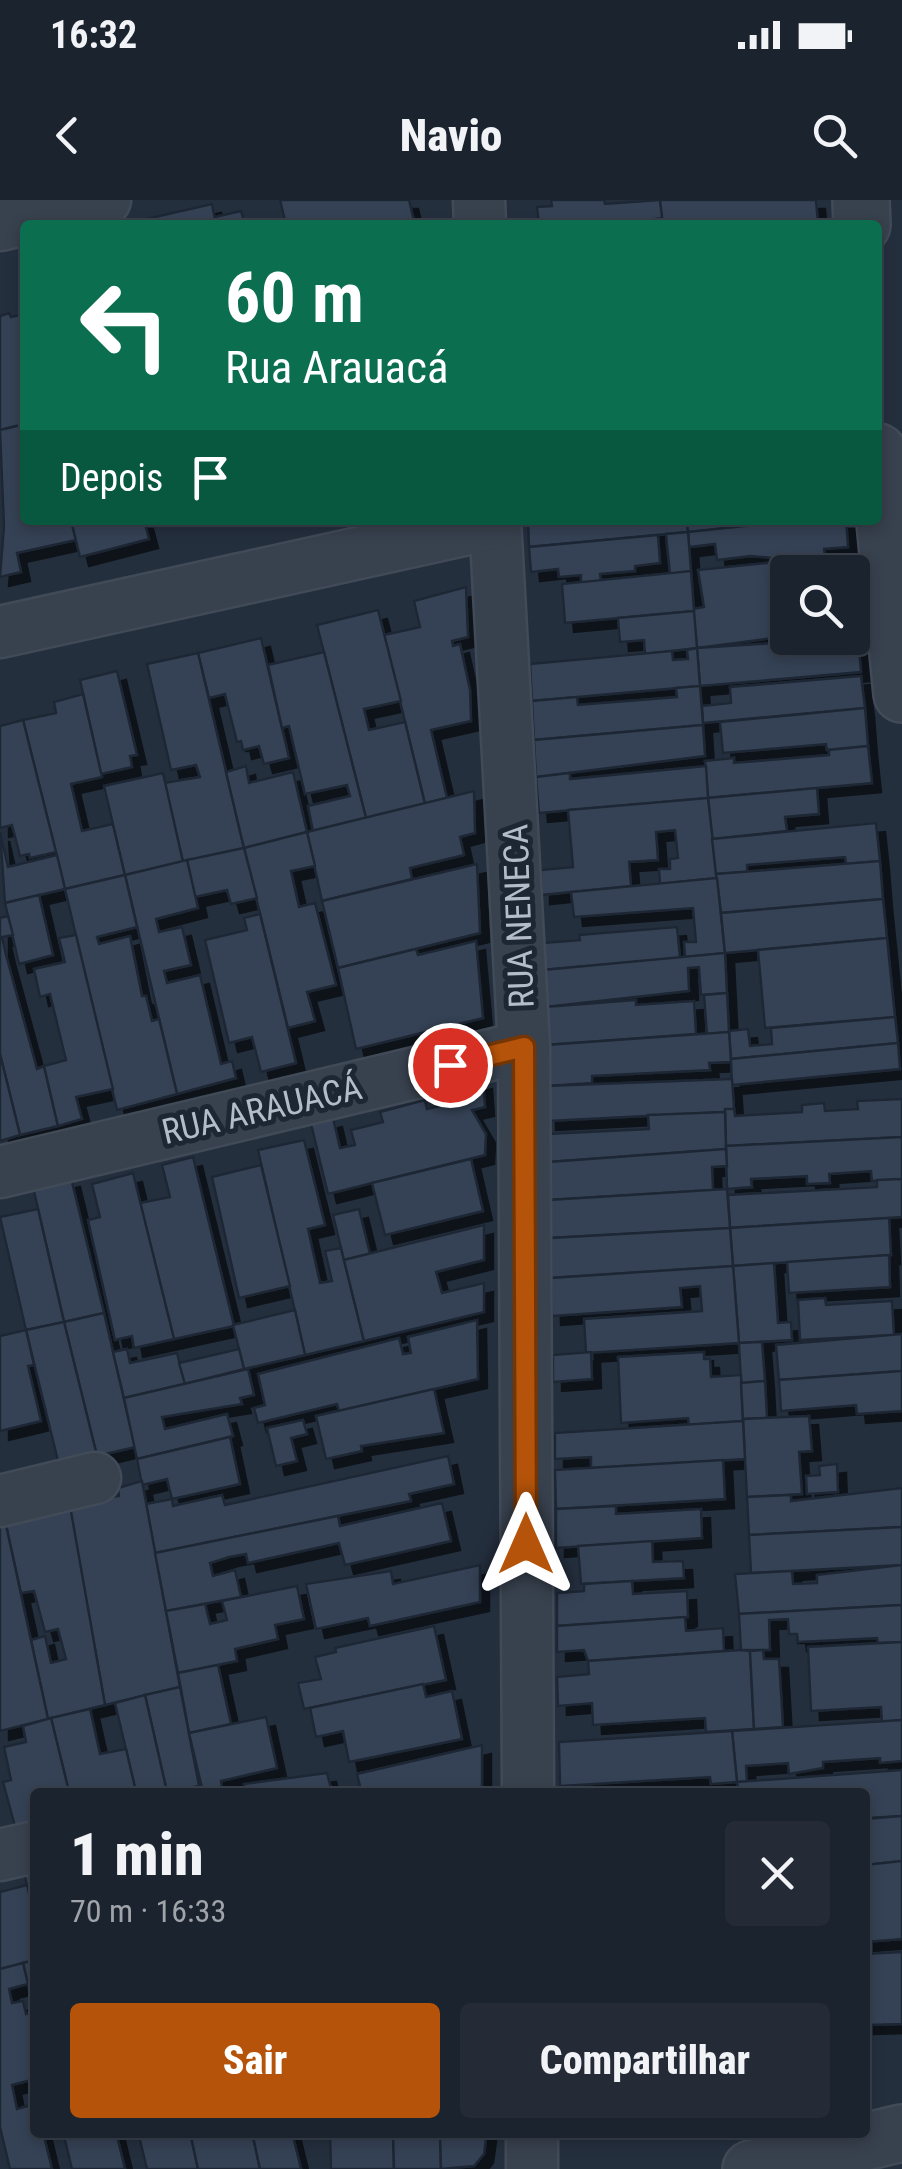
<!DOCTYPE html>
<html lang="pt">
<meta charset="utf-8">
<style>
body{margin:0;font-family:"Roboto Condensed",sans-serif;background:#242b36;color:#f1f3f6;height:100vh;display:flex;flex-direction:column;font-size:38px;white-space:nowrap}
*{box-sizing:border-box;margin:0}
p{font-size:32px;color:#a0a4aa}
.icon{flex:none;width:55px;height:55px;fill:none;stroke:currentColor;stroke-width:2;stroke-linecap:round;stroke-linejoin:round}
.map{position:relative;flex:1;overflow:hidden}
.sheet{position:absolute;left:30px;top:1588px;width:840px;height:350px;display:flex;flex-direction:column;background:#1b232e;border-radius:10px;box-shadow:0 5px 15px #0003,0 0 0 2px #39404a}
.sheet>*{flex:none}
.top-card{position:absolute;left:20px;top:20px;width:862px;height:305px;border-radius:10px;box-shadow:0 5px 15px #0003,0 0 0 2px #39404a;background:#0b6e4f;color:#fff;overflow:hidden}
.buttons{position:absolute;left:770px;top:355px;display:grid;gap:20px}
.buttons a{display:grid;place-items:center;width:100px;height:100px;border-radius:10px;background:#1b232e;box-shadow:0 5px 15px #0003,0 0 0 2px #39404a;font-size:50px}
.pin{position:absolute;display:grid;place-items:center;width:85px;height:85px;color:#fff;margin:-42px;border:5px solid #fff;border-radius:50%;box-shadow:0 2px 10px #0007}
.me{position:absolute;width:110px;margin:-55px;rotate:0deg;stroke-linejoin:round;filter:drop-shadow(0 0 8px #0008)}
.turn{display:flex;align-items:center;gap:35px;height:210px;padding:0 40px;font-size:45px}
.turn .icon{width:130px;height:130px;stroke-width:2.5}
.turn b{display:block;font-size:70px;line-height:85px}
.then{display:flex;align-items:center;height:95px;padding:0 40px;background:#0003;gap:20px;font-size:38px}
.round{display:grid;place-items:center;flex:none;width:105px;height:105px;border-radius:10px;background:#242b36}
.head{display:flex;align-items:center;justify-content:space-between;height:170px;padding:0 40px}
h1{font-size:60px;font-weight:800;line-height:75px}
.action{display:flex;gap:20px;margin-top:auto;padding:20px 40px}
.action a{flex:1;height:115px;border-radius:10px;background:#b45309;color:#fff;font-size:40px;font-weight:800;line-height:115px;text-align:center}
.action a+a{background:#242b36;color:#f1f3f6}
.status{display:flex;justify-content:space-between;align-items:center;height:70px;padding:0 50px;background:#1b232e;direction:ltr}
.status svg{height:28px;fill:currentColor}
header{display:flex;justify-content:space-between;align-items:center;height:130px;padding:0 40px;background:#1b232e;font-size:45px;font-weight:800}
.map>svg:first-child{display:block}
.building{fill:#364354;stroke:#1f2835;stroke-width:2.5;filter:url(#shadow)}
.lines{fill:none;stroke-linecap:round;stroke-linejoin:round}
.minor-casing{stroke:#414a57;stroke-width:55}
.tertiary-casing{stroke:#414a57;stroke-width:60}
.minor{stroke:#38414e;stroke-width:50}
.tertiary{stroke:#38414e;stroke-width:55}
.route-casing{stroke:#753606;stroke-width:25}
.route{stroke:#b45309;stroke-width:18}
.labels{text-anchor:middle;dominant-baseline:central;stroke-width:10;stroke-linejoin:round;paint-order:stroke}
.street-label{font-size:35px;fill:#b4bcc9;stroke:#1d2633}
</style>
<div class="status"><b>16:32</b><svg viewBox="0 0 49 12"><path d="M0 12V9h3v3zM5 12V6h3v6zM10 12V3h3v9zM15 12V0h3v12zM26 1h20v11H26zM47 4h2v5h-2z"/></svg></div>
<header><svg class="icon" aria-label="back" viewBox="0 0 24 24"><path d="M15 5l-7 7 7 7"/></svg>Navio<svg class="icon" aria-label="search" viewBox="0 0 24 24"><circle cx="10" cy="10" r="6"/><path d="M15 15l6 6"/></svg></header>
<div class="map">
<svg width="902" height="1969" viewBox="0 0 902 1969">
<defs>
<filter id="shadow"><feDropShadow dx="9" dy="9" stdDeviation="0" flood-color="#0009"/></filter>
</defs>
<rect width="100%" height="100%" fill="#242f3e"/>
<!-- building -->
<g class="building">
<polygon points="280,0 409,0 415,25 286,25"/>
<polygon points="551,0 604,0 605,4 660,0 663,18 608,25 539,25 537,7 552,6"/>
<polygon points="660,0 816,0 818,25 663,25"/>
<polygon points="212,4 216,25 143,25 142,20"/>
<polygon points="241,11 245,25 216,25 215,17"/>
<polygon points="9,113 11,117 20,115 25,137 25,224 0,230 0,116"/>
<polygon points="25,224 25,320 71,320 76,340 17,353 21,372 0,377 4,326 0,230"/>
<polygon points="71,320 144,320 149,339 80,357"/>
<polygon points="528,320 687,320 688,332 529,347"/>
<polygon points="687,320 802,320 688,332"/>
<polygon points="802,320 846,320 848,347 824,349 825,357 772,362 772,358 751,356 717,360 715,344 689,347 688,332"/>
<polygon points="688,332 691,371 670,374 666,334"/>
<polygon points="658,335 660,363 635,366 635,371 600,374 601,381 581,383 581,375 559,377 558,369 531,372 529,347"/>
<polygon points="796,360 797,370 823,367 823,372 788,372 788,436 697,448 693,409 704,407 698,370"/>
<polygon points="691,371 694,411 565,423 562,384"/>
<polygon points="466,387 468,437 452,441 453,446 460,444 470,490 471,521 431,530 447,598 425,604 384,435 420,427 414,401"/>
<polygon points="378,410 401,501 364,509 369,530 405,522 425,604 366,618 317,425"/>
<polygon points="694,411 697,448 645,454 644,440 620,442 618,418"/>
<polygon points="261,438 289,558 264,564 259,546 243,550 241,541 237,542 225,494 209,498 198,453"/>
<polygon points="858,438 861,472 700,486 697,448"/>
<polygon points="697,448 700,486 532,501 530,464 672,451 673,460 688,459 687,450"/>
<polygon points="324,452 366,618 313,631 308,606 350,596 347,585 305,594 289,526 282,528 268,465"/>
<polygon points="198,453 244,648 183,662 164,583 200,577 196,565 171,570 147,464"/>
<polygon points="117,471 137,555 130,556 132,567 101,574 80,480"/>
<polygon points="861,476 865,508 703,523 702,506 731,503 730,487"/>
<polygon points="700,486 703,525 534,540 532,501 577,497 578,505 677,497 676,488"/>
<polygon points="83,494 102,577 71,584 82,631 113,624 125,675 65,689 23,520 56,513 54,502"/>
<polygon points="865,508 868,546 827,550 826,544 723,553 720,522"/>
<polygon points="23,520 56,652 30,658 29,654 20,656 12,625 0,628 0,526"/>
<polygon points="703,525 705,556 536,577 534,540"/>
<polygon points="868,546 872,583 708,598 705,561 734,558 734,563 829,555 829,550"/>
<polygon points="246,566 249,583 293,572 307,632 244,648 226,572"/>
<polygon points="706,566 708,598 539,613 536,577 570,573 570,579"/>
<polygon points="163,573 183,662 125,675 104,586"/>
<polygon points="817,588 819,614 785,617 787,631 712,639 708,598"/>
<polygon points="474,591 475,633 460,637 464,655 410,668 412,679 322,701 307,632"/>
<polygon points="708,598 717,678 660,684 659,669 670,669 670,659 678,658 675,630 656,632 658,660 629,662 631,686 541,695 541,670 573,667 568,610"/>
<polygon points="876,623 880,661 846,664 845,657 747,665 747,672 716,674 712,639"/>
<polygon points="0,632 8,667 57,655 65,689 5,703"/>
<polygon points="307,632 315,666 291,671 299,707 315,703 336,785 307,792 315,821 288,828 244,648"/>
<polygon points="244,648 257,698 231,704 227,690 195,697 187,660"/>
<polygon points="187,660 198,708 156,719 159,732 182,727 191,765 164,771 167,783 200,775 221,864 232,861 236,878 177,894 125,675"/>
<polygon points="880,661 883,699 721,713 716,674"/>
<polygon points="477,664 480,733 338,768 322,701"/>
<polygon points="125,675 137,727 97,737 99,744 130,736 142,796 146,796 152,821 159,819 177,894 117,910 65,689"/>
<polygon points="717,678 725,753 685,757 684,742 696,742 693,708 574,717 571,692"/>
<polygon points="39,695 53,755 19,764 5,703"/>
<polygon points="883,699 887,738 725,753 721,713"/>
<polygon points="260,714 296,863 261,872 252,837 229,843 205,740 247,730 244,718"/>
<polygon points="8,716 13,735 2,737 6,755 37,869 44,866 58,926 20,935 0,854 0,718"/>
<polygon points="677,727 680,758 543,770 543,743 580,740 579,735"/>
<polygon points="76,735 113,889 76,897 82,919 58,926 44,866 66,860 50,794 40,797 34,769 65,762 59,738"/>
<polygon points="887,738 895,817 765,828 758,750"/>
<polygon points="476,741 483,818 356,849 338,768 416,749 418,755"/>
<polygon points="725,753 727,793 701,795 699,767 688,768 689,791 545,807 543,770"/>
<polygon points="727,793 729,832 707,834 704,795"/>
<polygon points="636,800 636,805 694,801 696,834 546,845 545,807"/>
<polygon points="895,817 898,843 731,859 729,831 748,829 750,846 772,844 771,828"/>
<polygon points="729,832 731,862 709,863 710,870 592,876 592,883 546,886 546,845"/>
<polygon points="898,843 900,869 732,885 731,859"/>
<polygon points="0,854 20,935 0,941"/>
<polygon points="732,879 734,909 725,912 547,921 546,886"/>
<polygon points="483,880 485,907 472,910 486,934 485,955 328,994 311,924 333,918 340,948 355,945 351,930 383,922 380,912 425,900 427,909 447,904 444,890"/>
<polygon points="902,899 902,937 726,946 725,909 734,909 735,916 802,912 802,905 824,903 825,911 858,909 857,901"/>
<polygon points="725,912 726,949 549,962 547,934 649,929 648,915"/>
<polygon points="902,937 902,979 872,981 871,971 829,974 830,983 807,984 807,976 751,979 752,987 727,989 726,946"/>
<polygon points="304,940 325,1025 308,1029 320,1083 332,1081 325,1051 341,1048 364,1141 305,1155 258,950"/>
<polygon points="726,949 727,966 712,967 713,990 549,1000 549,962"/>
<polygon points="193,957 234,1126 174,1139 140,1003 170,997 162,965"/>
<polygon points="471,959 483,1011 385,1035 372,983"/>
<polygon points="261,965 290,1086 239,1098 212,977"/>
<polygon points="133,973 174,1139 134,1148 132,1136 115,1140 88,1020 100,1017 92,984"/>
<polygon points="71,978 104,1113 64,1122 33,987"/>
<polygon points="902,979 902,1017 730,1028 728,995 877,987 877,980"/>
<polygon points="727,989 730,1028 551,1038 549,1000"/>
<polygon points="38,1009 64,1122 26,1130 0,1017"/>
<polygon points="359,1009 370,1054 344,1060 333,1015"/>
<polygon points="889,1018 891,1055 733,1066 730,1028"/>
<polygon points="484,1025 484,1060 436,1072 442,1093 484,1083 484,1112 364,1141 344,1060"/>
<polygon points="730,1028 733,1066 551,1078 551,1038"/>
<polygon points="889,1055 890,1087 789,1093 787,1062"/>
<polygon points="774,1063 778,1123 791,1122 792,1140 739,1143 733,1066"/>
<polygon points="733,1066 739,1143 586,1153 584,1119 702,1111 700,1086 680,1088 682,1107 552,1116 551,1078"/>
<polygon points="825,1098 826,1105 892,1101 894,1135 800,1140 798,1100"/>
<polygon points="295,1110 305,1155 244,1169 233,1125"/>
<polygon points="104,1113 135,1247 97,1256 64,1122"/>
<polygon points="477,1120 478,1179 339,1211 337,1204 258,1223 254,1208 265,1205 258,1174 399,1138 403,1154 411,1153 408,1137"/>
<polygon points="64,1122 97,1256 59,1265 26,1130"/>
<polygon points="26,1130 34,1165 28,1166 41,1221 0,1231 0,1136"/>
<polygon points="902,1134 902,1171 779,1180 776,1145"/>
<polygon points="762,1142 765,1181 741,1183 739,1143"/>
<polygon points="127,1149 130,1163 177,1153 185,1184 124,1198 113,1152"/>
<polygon points="239,1149 244,1169 185,1184 179,1163"/>
<polygon points="591,1152 592,1179 553,1182 553,1155"/>
<polygon points="704,1152 704,1159 710,1159 711,1177 741,1175 743,1221 689,1225 688,1218 621,1223 618,1157"/>
<polygon points="248,1169 254,1195 240,1198 242,1204 162,1217 165,1229 227,1214 233,1236 137,1259 124,1198"/>
<polygon points="902,1171 902,1211 857,1214 856,1205 781,1211 779,1180"/>
<polygon points="765,1181 767,1218 743,1219 741,1183"/>
<polygon points="434,1189 444,1233 361,1246 362,1251 326,1259 316,1216"/>
<polygon points="809,1216 812,1251 799,1252 802,1294 747,1297 743,1219"/>
<polygon points="303,1220 307,1234 291,1238 297,1261 276,1266 267,1228"/>
<polygon points="743,1221 745,1259 591,1268 591,1257 555,1259 555,1233"/>
<polygon points="230,1237 240,1284 172,1299 167,1279 142,1285 137,1259"/>
<polygon points="448,1256 454,1284 409,1294 411,1301 155,1353 146,1304 172,1299 173,1306 222,1295 225,1305"/>
<polygon points="723,1260 725,1299 556,1309 555,1270"/>
<polygon points="837,1264 838,1292 807,1294 806,1276 820,1275 819,1266"/>
<polygon points="142,1281 180,1487 105,1505 69,1304 119,1296 118,1288"/>
<polygon points="902,1288 902,1327 749,1335 747,1297 791,1295 791,1301"/>
<polygon points="69,1300 105,1505 48,1519 31,1440 45,1436 51,1463 66,1459 58,1429 45,1432 34,1391 21,1393 4,1316"/>
<polygon points="442,1303 451,1341 345,1365 339,1343 248,1363 246,1354 229,1357 210,1363 213,1376 235,1370 241,1397 166,1411 155,1353 338,1316 340,1326"/>
<polygon points="616,1306 616,1314 701,1309 702,1338 556,1348 556,1309"/>
<polygon points="4,1316 48,1519 0,1531 0,1317"/>
<polygon points="902,1327 902,1365 751,1373 749,1335"/>
<polygon points="652,1341 653,1362 683,1361 684,1378 581,1384 578,1346"/>
<polygon points="480,1365 480,1402 370,1426 368,1418 316,1429 306,1384 391,1371 393,1384"/>
<polygon points="902,1365 902,1405 739,1414 735,1374 792,1371 793,1384 817,1383 817,1375"/>
<polygon points="632,1381 633,1394 687,1391 688,1417 557,1426 557,1393 584,1391 584,1384"/>
<polygon points="297,1386 304,1419 275,1425 278,1439 235,1449 237,1461 178,1473 166,1411 205,1404 210,1424 227,1420 222,1401"/>
<polygon points="902,1405 902,1442 878,1443 877,1438 798,1442 797,1434 789,1434 788,1419 769,1420 770,1450 741,1450 739,1414"/>
<polygon points="685,1417 686,1431 723,1428 724,1451 588,1461 584,1450 557,1452 557,1426"/>
<polygon points="434,1426 446,1480 304,1509 298,1483 321,1479 315,1457 336,1452 335,1448"/>
<polygon points="902,1442 902,1520 882,1522 881,1507 811,1511 808,1447"/>
<polygon points="741,1450 750,1451 754,1529 706,1532 705,1518 593,1525 592,1503 558,1506 557,1477 589,1474 588,1461"/>
<polygon points="763,1450 764,1459 779,1459 783,1527 754,1529 750,1451"/>
<polygon points="218,1465 231,1524 189,1533 178,1473"/>
<polygon points="423,1484 426,1497 452,1491 462,1539 349,1562 343,1531 316,1537 310,1508"/>
<polygon points="180,1487 199,1586 167,1592 145,1495"/>
<polygon points="145,1495 167,1592 136,1592 115,1503"/>
<polygon points="90,1509 100,1554 126,1549 136,1592 69,1592 51,1518"/>
<polygon points="266,1517 277,1568 221,1581 222,1589 203,1592 189,1533"/>
<polygon points="51,1518 69,1592 35,1592 35,1626 16,1630 3,1582 11,1580 4,1547 26,1542 23,1526"/>
<polygon points="902,1520 902,1561 880,1563 880,1558 823,1562 823,1568 789,1574 788,1563 746,1566 747,1582 737,1582 732,1531"/>
<polygon points="732,1531 737,1582 711,1584 710,1577 560,1586 559,1542"/>
<polygon points="482,1545 482,1592 246,1592 244,1584 327,1573 332,1592 360,1586 357,1574"/>
<polygon points="902,1570 902,1616 868,1618 865,1592 739,1592 737,1582"/>
<polygon points="902,1616 902,1661 865,1665 865,1619"/>
<polygon points="902,1661 902,1739 865,1742 865,1665"/>
<polygon points="35,1665 35,1721 23,1668"/>
<polygon points="27,1685 35,1721 35,1760 0,1769 0,1692"/>
<polygon points="902,1752 902,1824 865,1825 865,1754"/>
<polygon points="35,1760 35,1811 34,1811 23,1763"/>
<polygon points="23,1763 28,1784 9,1789 12,1803 23,1801 26,1814 34,1811 35,1879 12,1885 17,1909 35,1904 35,1932 43,1932 52,1969 10,1969 0,1927 0,1769"/>
<polygon points="63,1932 116,1932 125,1969 72,1969"/>
<polygon points="138,1932 190,1932 198,1969 147,1969"/>
<polygon points="190,1932 252,1932 260,1969 198,1969"/>
<polygon points="252,1932 292,1932 301,1969 260,1969"/>
<polygon points="330,1932 393,1932 394,1969 331,1969"/>
<polygon points="393,1932 440,1932 441,1969 394,1969"/>
<polygon points="440,1932 487,1932 484,1954 474,1966 441,1969"/>
</g>
<g class="lines">
<!-- minor casing -->
<g class="minor-casing">
<g id="minor">
<polyline points="479,0 480,25"/>
<polyline points="0,25 105,0"/>
<polyline points="495,320 524,847 528,1592"/>
<polyline points="0,432 495,323"/>
<polyline points="0,972 524,847"/>
<polyline points="0,1301 95,1278"/>
<polyline points="0,1655 35,1647"/>
<polyline points="532,1932 532,1969"/>
</g>
</g>
<!-- tertiary casing -->
<g class="tertiary-casing">
<g id="tertiary">
<polyline points="861,0 862,25"/>
<polyline points="878,252 902,494"/>
<polyline points="751,1969 902,1933"/>
</g>
</g>
<!-- minor -->
<use href="#minor" class="minor"/>
<!-- tertiary -->
<use href="#tertiary" class="tertiary"/>
</g>
<g class="lines">
<!-- route casing -->
<g class="route-casing">
<polyline id="route" points="450,865 524,847 526,1344"/>
</g>
<!-- route -->
<use href="#route" class="route"/>
</g>
<g class="labels">
<!-- street labels -->
<g class="street-label">
<text transform="translate(519 716) rotate(-92)">RUA NENECA</text>
<text transform="translate(262 910) rotate(-13)">RUA ARAUACÁ</text>
</g>
</g>
</svg>
<div class="buttons">
<a><svg class="icon" aria-label="search" viewBox="0 0 24 24"><circle cx="10" cy="10" r="6"/><path d="M15 15l6 6"/></svg></a>
</div>
<div class="pin" style="left:450px;top:865px;background:#d93025"><svg class="icon" aria-label="arrive" viewBox="0 0 24 24"><path d="M6 21V4h12l-3 4 3 4H6"/></svg></div>
<svg class="me" style="left:526px;top:1344px" viewBox="-20 -20 40 40"><path d="M0-17L14 15 0 8-14 15z" fill="#b45309" stroke="#fff" stroke-width="4"/></svg>
<div class="top-card">
<div class="turn"><svg class="icon" aria-label="left" viewBox="0 0 24 24"><path d="M17 20v-9H6M10 6l-5 5 5 5"/></svg><div><b>60 m</b>Rua Arauacá</div></div>
<div class="then">Depois<svg class="icon" aria-label="arrive" viewBox="0 0 24 24"><path d="M6 21V4h12l-3 4 3 4H6"/></svg></div>
</div>
<section class="sheet">
<div class="head"><div><h1>1 min</h1><p>70 m · 16:33</p></div><a class="round"><svg class="icon" aria-label="close" viewBox="0 0 24 24"><path d="M6 6l12 12M18 6L6 18"/></svg></a></div>
<div class="action"><a>Sair</a><a>Compartilhar</a></div>
</section>
</div>
